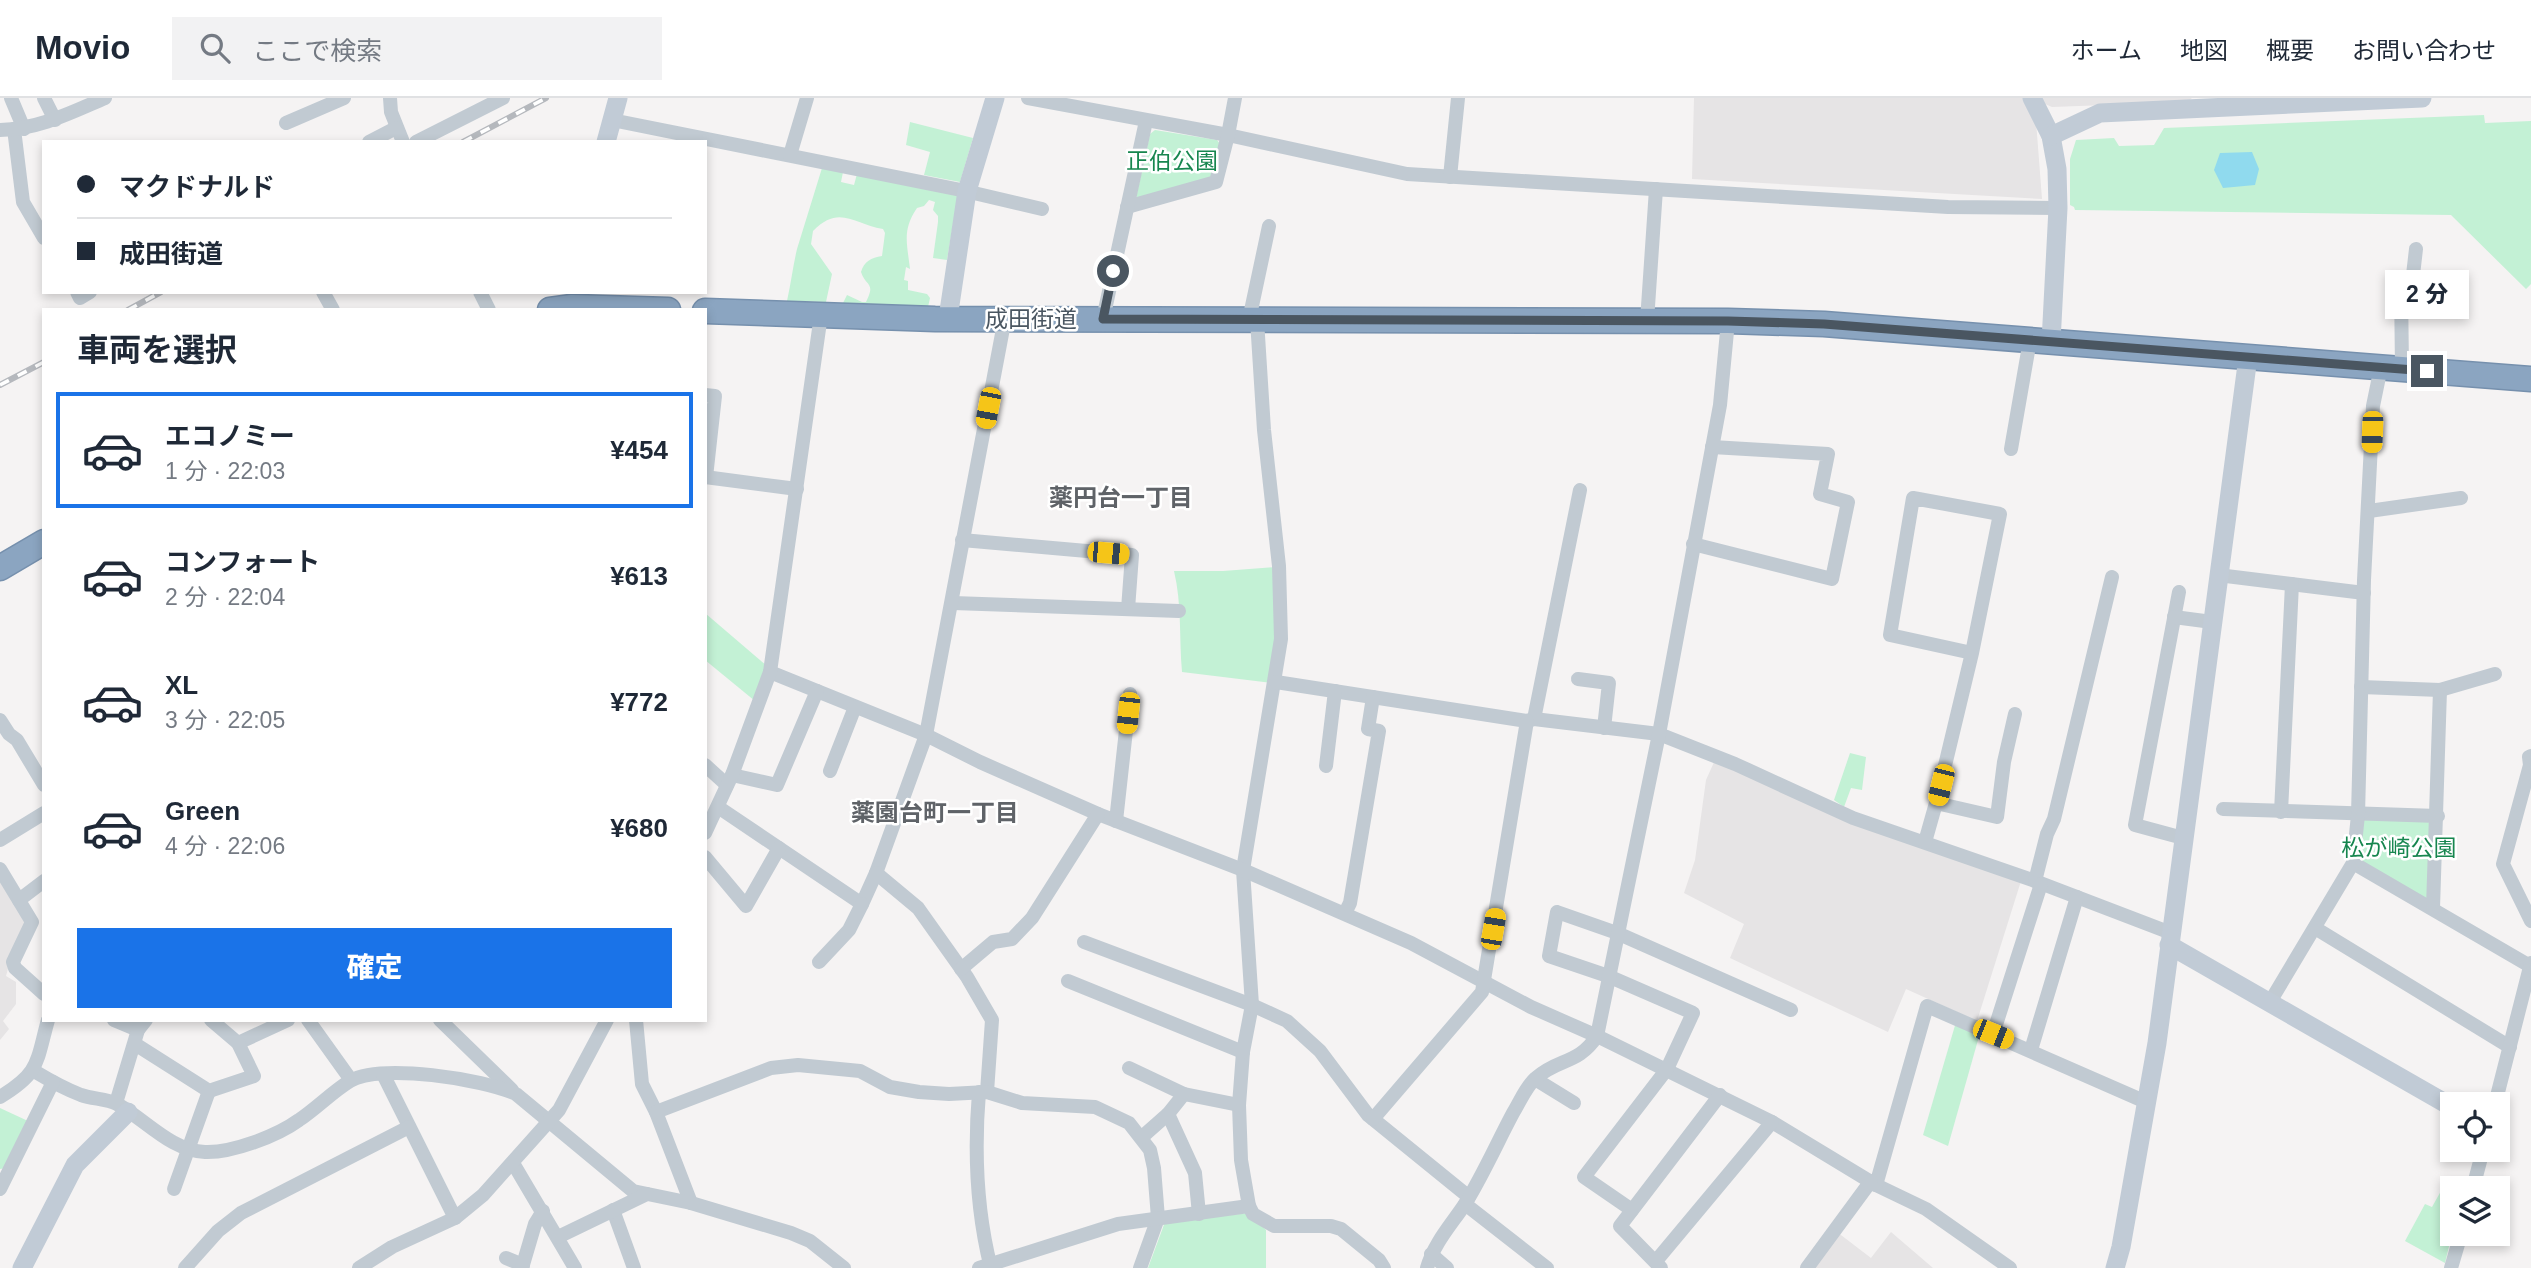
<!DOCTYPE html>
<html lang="ja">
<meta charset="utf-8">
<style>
body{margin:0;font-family:Helvetica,"Noto Sans JP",sans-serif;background:#f2f2f3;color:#1f2937;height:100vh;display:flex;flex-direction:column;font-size:26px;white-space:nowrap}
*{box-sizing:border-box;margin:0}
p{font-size:23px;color:#747a83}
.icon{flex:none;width:38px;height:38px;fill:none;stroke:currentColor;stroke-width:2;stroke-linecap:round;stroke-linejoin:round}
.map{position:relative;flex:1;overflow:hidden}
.details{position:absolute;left:42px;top:210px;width:665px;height:714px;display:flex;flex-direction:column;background:#fff;border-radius:0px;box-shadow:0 4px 10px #0003}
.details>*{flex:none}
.banner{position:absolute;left:42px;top:42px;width:665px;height:154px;border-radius:0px;box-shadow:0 4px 10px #0003;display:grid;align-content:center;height:154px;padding:0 35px;background:#fff}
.controls{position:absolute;left:2440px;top:994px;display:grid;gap:14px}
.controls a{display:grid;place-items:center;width:70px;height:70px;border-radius:0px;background:#fff;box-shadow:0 4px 10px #0003;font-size:35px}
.end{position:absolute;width:32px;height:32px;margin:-16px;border:9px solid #4a5661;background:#fff;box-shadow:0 0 0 4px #fff}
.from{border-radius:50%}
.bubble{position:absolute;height:49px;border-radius:0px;background:#fff;box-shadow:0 4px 10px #0003;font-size:23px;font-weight:800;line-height:49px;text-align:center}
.car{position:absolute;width:21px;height:42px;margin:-21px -10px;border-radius:9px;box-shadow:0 0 5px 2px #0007;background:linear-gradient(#f5c518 24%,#345 0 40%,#f5c518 0 76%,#345 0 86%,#f5c518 0)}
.banner b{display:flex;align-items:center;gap:24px;height:66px;font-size:26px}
.banner b+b{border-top:2px solid #e0e1e3}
.banner i{width:18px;height:18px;background:#1f2937}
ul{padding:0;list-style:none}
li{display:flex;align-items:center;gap:21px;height:116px;margin:0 14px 10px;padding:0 21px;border:4px solid transparent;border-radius:0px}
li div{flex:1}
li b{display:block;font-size:26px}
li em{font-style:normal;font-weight:800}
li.selected{border-color:#1a73e8}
li>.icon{width:63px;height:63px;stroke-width:1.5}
h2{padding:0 35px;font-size:32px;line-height:84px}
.button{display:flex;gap:14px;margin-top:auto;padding:14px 35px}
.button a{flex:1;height:80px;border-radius:0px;background:#1a73e8;color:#fff;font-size:28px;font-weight:800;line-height:80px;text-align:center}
header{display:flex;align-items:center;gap:42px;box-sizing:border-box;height:98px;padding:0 35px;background:#fff;border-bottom:2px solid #e0e1e3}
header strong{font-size:33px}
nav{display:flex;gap:38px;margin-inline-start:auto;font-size:24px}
.search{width:490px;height:63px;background:#f2f2f3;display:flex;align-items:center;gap:18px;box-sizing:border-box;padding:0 24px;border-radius:0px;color:#747a83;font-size:26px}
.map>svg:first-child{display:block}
</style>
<header>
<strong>Movio</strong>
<div class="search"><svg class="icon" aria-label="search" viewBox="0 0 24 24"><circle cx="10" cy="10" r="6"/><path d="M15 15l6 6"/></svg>ここで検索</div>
<nav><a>ホーム</a><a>地図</a><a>概要</a><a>お問い合わせ</a></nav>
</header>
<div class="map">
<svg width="2531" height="1170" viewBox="0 0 2531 1170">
<rect width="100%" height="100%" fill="#f5f3f3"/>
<!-- education -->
<g fill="#e6e4e5">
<path d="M 1694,0 L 2026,0 L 2036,23 L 2042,101 L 1692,81 Z"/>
<path d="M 2042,0 L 2192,0 L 2187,4 L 2052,9 L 2045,6 Z"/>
<path d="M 1715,662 L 2021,783 L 1977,923 L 1906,891 L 1888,934 L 1730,860 L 1744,826 L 1684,795 L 1695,762 L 1706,682 Z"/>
<path d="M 0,781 L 28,825 L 9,867 L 6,878 L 16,884 L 16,906 L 3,923 L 9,931 L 0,942 Z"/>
<path d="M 1837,1134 L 1871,1160 L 1891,1134 L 1933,1170 L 1811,1170 Z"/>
</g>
<!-- green -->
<g fill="#c3f1d5">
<path d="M 2484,17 L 2485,25 L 2531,23 L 2531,186 L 2526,191 L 2451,117 L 2075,112 L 2074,109 L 2070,107 L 2070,61 L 2076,42 L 2114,40 L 2119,48 L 2154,47 L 2164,30 Z"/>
<path d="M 910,24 L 973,40 L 960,84 L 924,77 L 930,54 L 906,47 Z"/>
<path d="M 1155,32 L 1217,42 L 1220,46 L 1212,81 L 1136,100 L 1150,36 Z"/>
<path d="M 822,70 L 843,74 L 841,84 L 854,87 L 857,76 L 958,96 L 947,162 L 933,160 L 938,124 L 938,118 L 933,112 L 935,104 L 929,102 L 924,108 L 917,110 C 902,132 907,145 910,171 L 906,169 L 904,182 L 908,183 L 908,192 L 927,196 L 930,200 L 928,209 L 843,205 L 847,197 L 862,204 L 866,204 C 876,184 866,189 861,174 C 864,163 871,160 882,158 L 885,135 L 883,131 C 854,126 839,106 813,133 L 811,146 L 832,176 L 826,204 L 787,203 C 791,185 793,168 797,151 Z"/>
<path d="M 1275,469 L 1278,542 L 1273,585 L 1182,574 C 1179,540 1182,506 1174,473 L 1223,473 Z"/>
<path d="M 705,515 L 767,568 L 755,603 L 705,562 Z"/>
<path d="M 1850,655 L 1866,659 L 1862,692 L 1851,690 L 1844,709 L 1834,702 Z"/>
<path d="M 2361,720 L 2425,720 L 2430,726 L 2428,802 L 2359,762 Z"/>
<path d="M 1956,924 L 1980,935 L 1948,1048 L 1923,1037 Z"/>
<path d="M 0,1010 L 28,1023 L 6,1070 L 0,1071 Z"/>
<path d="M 2446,1084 L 2460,1090 L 2452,1090 L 2452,1136 L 2445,1165 L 2405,1143 L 2425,1106 L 2432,1109 Z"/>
<path d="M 1249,1115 L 1266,1132 L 1266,1170 L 1148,1170 L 1165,1124 Z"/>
</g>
<!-- water -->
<path fill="#90daee" d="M 2252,54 L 2259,71 L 2255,87 L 2223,90 L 2214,72 L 2220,55 Z"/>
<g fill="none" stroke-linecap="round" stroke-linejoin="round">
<!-- highway casing -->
<g stroke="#7690ad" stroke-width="27">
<g id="highway">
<path d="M 550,212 L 572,209 L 668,212"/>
<path d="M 705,213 L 935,221 L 1728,223 L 1824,226 L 2531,281"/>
<path d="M 0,470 L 44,444"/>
</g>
</g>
<!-- street -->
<g stroke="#c1cad2" stroke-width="14">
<path d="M 11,0 L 24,31"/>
<path d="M 44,0 L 55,22"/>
<path d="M 390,0 L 391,14 L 403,44"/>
<path d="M 1028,0 L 1228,37 L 1407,76 L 1948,109 L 2058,110"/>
<path d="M 612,22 L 961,92 L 1042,111"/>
<path d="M 286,25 L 344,0"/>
<path d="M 14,31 L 23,104 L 44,140"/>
<path d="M 0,32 C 39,31 70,15 105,0"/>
<path d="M 369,44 L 396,30"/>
<path d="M 416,44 L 503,0"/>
<path d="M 790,57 L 807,0"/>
<path d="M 1450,79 L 1458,0"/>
<path d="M 1127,109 L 1216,84 L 1228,37 L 1235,0"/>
<path d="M 77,194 L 80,200 L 90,194"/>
<path d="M 323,194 L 333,212"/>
<path d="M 480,194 L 489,212"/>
<path d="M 1103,221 L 1146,23"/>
<path d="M 1249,222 L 1269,128"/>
<path d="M 1257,222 L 1264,332 L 1279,468 L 1281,541 L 1243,772 L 1252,907 L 1243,954 L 1239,1007 L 1241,1062 L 1249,1108 L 1253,1116 L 1274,1128 L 1331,1128 L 1341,1131 L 1379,1162 L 1384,1170"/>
<path d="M 1647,223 L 1656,91"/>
<path d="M 2402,271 L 2401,188 L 2413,177 L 2416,151"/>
<path d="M 705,297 L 715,298 L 706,379"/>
<path d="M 2011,351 L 2030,242"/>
<path d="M 705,379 L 797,391"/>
<path d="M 2369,413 L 2461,400"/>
<path d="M 962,442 L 1132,457 L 1128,511"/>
<path d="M 1693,446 L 1832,481 L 1848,404 L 1820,396 L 1828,356 L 1712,349"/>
<path d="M 2218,477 L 2364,495"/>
<path d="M 2179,494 L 2135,727 L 2183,740"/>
<path d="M 953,505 L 1179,513"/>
<path d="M 2174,519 L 2212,524"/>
<path d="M 770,574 L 926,637 L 980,664 L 1098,716 L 1243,772 L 1411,845 L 1531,909 L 1597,938 L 1772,1024 L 1876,1087 L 1926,1111 L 2010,1170"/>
<path d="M 1578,581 L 1609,585 L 1604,630"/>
<path d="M 1276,584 L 1527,623 L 1534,621 L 1659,636 L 1735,666 L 1853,720 L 2035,783 L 2171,835"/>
<path d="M 2361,589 L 2440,592 L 2495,576"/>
<path d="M 1534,621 L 1580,392"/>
<path d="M 0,622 L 9,636 L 17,642 L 44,687"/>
<path d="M 2531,658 L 2529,659 L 2530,667 L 2503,766 L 2531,823"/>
<path d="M 705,667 L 727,687"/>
<path d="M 1326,668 L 1335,593"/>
<path d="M 830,673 L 855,609"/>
<path d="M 732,677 L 777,687 L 817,593"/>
<path d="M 1936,705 L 1997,719 L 2004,664 L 2015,616"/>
<path d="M 718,709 L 862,806 L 876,775 L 926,637 L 1005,220"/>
<path d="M 2223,711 L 2438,718"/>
<path d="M 2281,714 L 2292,486"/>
<path d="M 1116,723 L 1130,596"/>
<path d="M 705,735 L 732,677 L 770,574 L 821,217"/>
<path d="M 0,742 L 44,715"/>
<path d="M 1925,744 L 1936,705 L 1972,555 L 2000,416 L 1913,400 L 1890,537 L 1972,555"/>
<path d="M 705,759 L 746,808 L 779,750"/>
<path d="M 2353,765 L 2530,868"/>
<path d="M 0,771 L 32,824 L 13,864 L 15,870 L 44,896"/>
<path d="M 876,775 L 918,810 L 967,879 L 992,922 L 987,994"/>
<path d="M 2035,783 L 2047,736 L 2054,721 L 2112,479"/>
<path d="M 19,802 L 44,783"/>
<path d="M 2433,810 L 2440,592"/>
<path d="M 1345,815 L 1350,805 L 1379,633 L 1368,631 L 1373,599"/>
<path d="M 2315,830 L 2510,949"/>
<path d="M 1084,844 L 1252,907 L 1287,923 L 1320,953 L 1368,1017 L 1469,1099"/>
<path d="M 819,864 L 849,832 L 862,806"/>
<path d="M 961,871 L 993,844 L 1012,841 L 1032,820 L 1098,716"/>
<path d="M 1068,883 L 1243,954"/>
<path d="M 2270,904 L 2353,765 L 2358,717 L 2364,482 L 2373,308 L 2381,269"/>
<path d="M 114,922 L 138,932"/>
<path d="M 308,922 L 351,982"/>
<path d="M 440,922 L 512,992"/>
<path d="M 636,922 L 642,986 L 656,1014 L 691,1105"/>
<path d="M 1993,936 L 2041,786"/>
<path d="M 238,945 L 288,922"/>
<path d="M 135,946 L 209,993 L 254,978 L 238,945 L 211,922"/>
<path d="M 2031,952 L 2077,799"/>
<path d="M 1129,970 L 1184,996"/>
<path d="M 34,973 C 49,982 65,991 81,997 C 93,1001 107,1001 117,1006 C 145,1021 171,1053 205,1054 C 232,1055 277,1038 299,1022 C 317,1010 332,994 350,983 C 381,965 483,981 516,996 L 633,1093 L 691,1105 L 791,1135 L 810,1143 L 844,1170"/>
<path d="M 383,976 L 455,1120"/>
<path d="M 1535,981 L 1574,1005"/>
<path d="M 979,994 C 974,1054 976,1111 991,1170"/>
<path d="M 0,999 C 40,975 36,965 48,922"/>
<path d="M 116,1005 L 138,932 L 146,922"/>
<path d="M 2495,1006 L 2531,865"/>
<path d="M 656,1014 L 771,970 L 798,967 L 860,973 L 890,989 L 919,994 L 949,996 L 987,994 L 1022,1005 L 1095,1009 L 1129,1025 L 1150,1052 L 1154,1070 L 1158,1120 L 1140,1170"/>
<path d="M 1168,1016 L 1195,1075 L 1199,1116"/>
<path d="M 1373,1021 L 1482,894 L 1527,623"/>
<path d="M 1142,1039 L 1168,1016 L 1184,996 L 1239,1007"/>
<path d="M 513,1065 L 575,1170"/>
<path d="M 1876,1087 L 1927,908 L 2146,1004"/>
<path d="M 2473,1090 L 2483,1052"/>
<path d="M 0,1091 L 53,984"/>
<path d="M 174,1091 L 209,993"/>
<path d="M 1465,1106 L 1547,1170"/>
<path d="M 613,1112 L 634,1170"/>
<path d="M 1632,1112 L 1584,1079 L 1667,971 L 1693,915 L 1608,878 L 1549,858 L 1557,814 L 1617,835 L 1791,912"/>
<path d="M 558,1139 L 647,1096"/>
<path d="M 1431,1156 L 1447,1170"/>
<path d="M 506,1160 L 523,1167"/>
<path d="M 1656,1163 L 1772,1024"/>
<path d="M 185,1170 L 218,1133 L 241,1115 L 409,1029"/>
<path d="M 359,1170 L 392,1149 L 455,1120 L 483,1097 L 559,1012 L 607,922"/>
<path d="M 522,1170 L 535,1126 L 543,1113"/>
<path d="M 979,1170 L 1118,1126 L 1249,1108"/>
<path d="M 1427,1170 C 1434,1145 1451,1127 1465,1106 C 1483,1077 1497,1045 1513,1015 C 1520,1004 1526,988 1536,980 C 1558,960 1578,967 1597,938 L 1659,636 L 1720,307 L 1728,223"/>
<path d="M 1661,1170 L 1620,1128 L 1720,997"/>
<path d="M 1807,1170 L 1871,1083"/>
<path d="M 2451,1170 L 2461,1136"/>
</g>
<!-- secondary -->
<g stroke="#c1cbd6" stroke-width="19">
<path d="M 2032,0 L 2051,38 L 2057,71 L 2058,110 L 2051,244"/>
<path d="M 2051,38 L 2100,15 L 2422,0"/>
<path d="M 606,44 L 618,0"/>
<path d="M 948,220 L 967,93 L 995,0"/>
<path d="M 2169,847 L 2452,1009"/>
<path d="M 22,1170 L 75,1067 L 128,1014"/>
<path d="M 2115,1170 L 2121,1149 L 2157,945 L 2248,259"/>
</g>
<!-- highway -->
<use href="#highway" stroke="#8ba5c1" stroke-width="24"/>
<!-- rail casing -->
<g stroke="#b5b8bd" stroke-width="6">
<g id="rail">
<path d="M 463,44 L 546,0"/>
<path d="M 128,212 L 161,194"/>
<path d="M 0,287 L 44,264"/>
</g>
</g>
<!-- rail -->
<use href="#rail" stroke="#fff" stroke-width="3.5" stroke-dasharray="10" stroke-linecap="butt"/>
</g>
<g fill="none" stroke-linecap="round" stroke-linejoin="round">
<!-- route -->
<path stroke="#4a5661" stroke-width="9" d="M 1113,173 L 1103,221 L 1728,223 L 1824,226 L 2427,273"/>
</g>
<g text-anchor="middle" stroke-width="5" stroke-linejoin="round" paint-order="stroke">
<!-- park labels -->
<g font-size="23" fill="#17864f" stroke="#fff">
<text x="1172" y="71">正伯公園</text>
<text x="2399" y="758">松が崎公園</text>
</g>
<!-- street labels -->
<g font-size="23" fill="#4a5661" stroke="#fff">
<text x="1031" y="229">成田街道</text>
</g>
<!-- neighbourhood labels -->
<g font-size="24" font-weight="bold" fill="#5f6368" stroke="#fff">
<text x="1121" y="408">薬円台一丁目</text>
<text x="935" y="723">薬園台町一丁目</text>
</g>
</g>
</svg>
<div class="controls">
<a><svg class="icon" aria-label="locate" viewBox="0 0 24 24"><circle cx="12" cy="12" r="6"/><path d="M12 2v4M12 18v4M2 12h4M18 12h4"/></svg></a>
<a><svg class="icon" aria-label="layers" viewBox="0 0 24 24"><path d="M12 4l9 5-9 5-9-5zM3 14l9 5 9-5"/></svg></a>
</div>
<i class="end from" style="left:1113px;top:173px"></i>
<i class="end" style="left:2427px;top:273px"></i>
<div class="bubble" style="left:2385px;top:172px;width:84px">2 分</div>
<i class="car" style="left:988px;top:310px;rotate:191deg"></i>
<i class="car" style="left:2372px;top:334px;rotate:182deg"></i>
<i class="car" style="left:1108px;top:455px;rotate:95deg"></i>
<i class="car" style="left:1128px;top:615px;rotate:186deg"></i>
<i class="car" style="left:1941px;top:687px;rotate:194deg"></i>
<i class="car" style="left:1493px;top:831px;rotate:10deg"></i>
<i class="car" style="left:1993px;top:936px;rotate:112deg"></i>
<div class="banner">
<b><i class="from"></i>マクドナルド</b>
<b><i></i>成田街道</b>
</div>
<section class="details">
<h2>車両を選択</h2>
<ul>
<li class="selected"><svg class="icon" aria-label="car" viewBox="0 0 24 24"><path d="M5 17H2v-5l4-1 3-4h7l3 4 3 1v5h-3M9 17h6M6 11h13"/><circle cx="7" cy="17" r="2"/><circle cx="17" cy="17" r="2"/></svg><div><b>エコノミー</b><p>1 分 · 22:03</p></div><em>¥454</em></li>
<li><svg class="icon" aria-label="car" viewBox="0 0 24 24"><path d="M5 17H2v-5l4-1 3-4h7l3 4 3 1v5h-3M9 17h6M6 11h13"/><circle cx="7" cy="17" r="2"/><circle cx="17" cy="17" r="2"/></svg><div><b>コンフォート</b><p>2 分 · 22:04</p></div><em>¥613</em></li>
<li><svg class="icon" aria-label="car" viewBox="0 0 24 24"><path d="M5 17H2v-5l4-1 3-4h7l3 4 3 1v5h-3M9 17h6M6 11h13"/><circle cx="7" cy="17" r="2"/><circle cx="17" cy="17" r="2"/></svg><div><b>XL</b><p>3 分 · 22:05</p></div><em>¥772</em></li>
<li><svg class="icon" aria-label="car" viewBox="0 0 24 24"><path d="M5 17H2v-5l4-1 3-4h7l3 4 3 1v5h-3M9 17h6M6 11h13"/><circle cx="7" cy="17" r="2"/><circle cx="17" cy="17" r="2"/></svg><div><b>Green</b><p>4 分 · 22:06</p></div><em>¥680</em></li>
</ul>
<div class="button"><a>確定</a></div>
</section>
</div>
